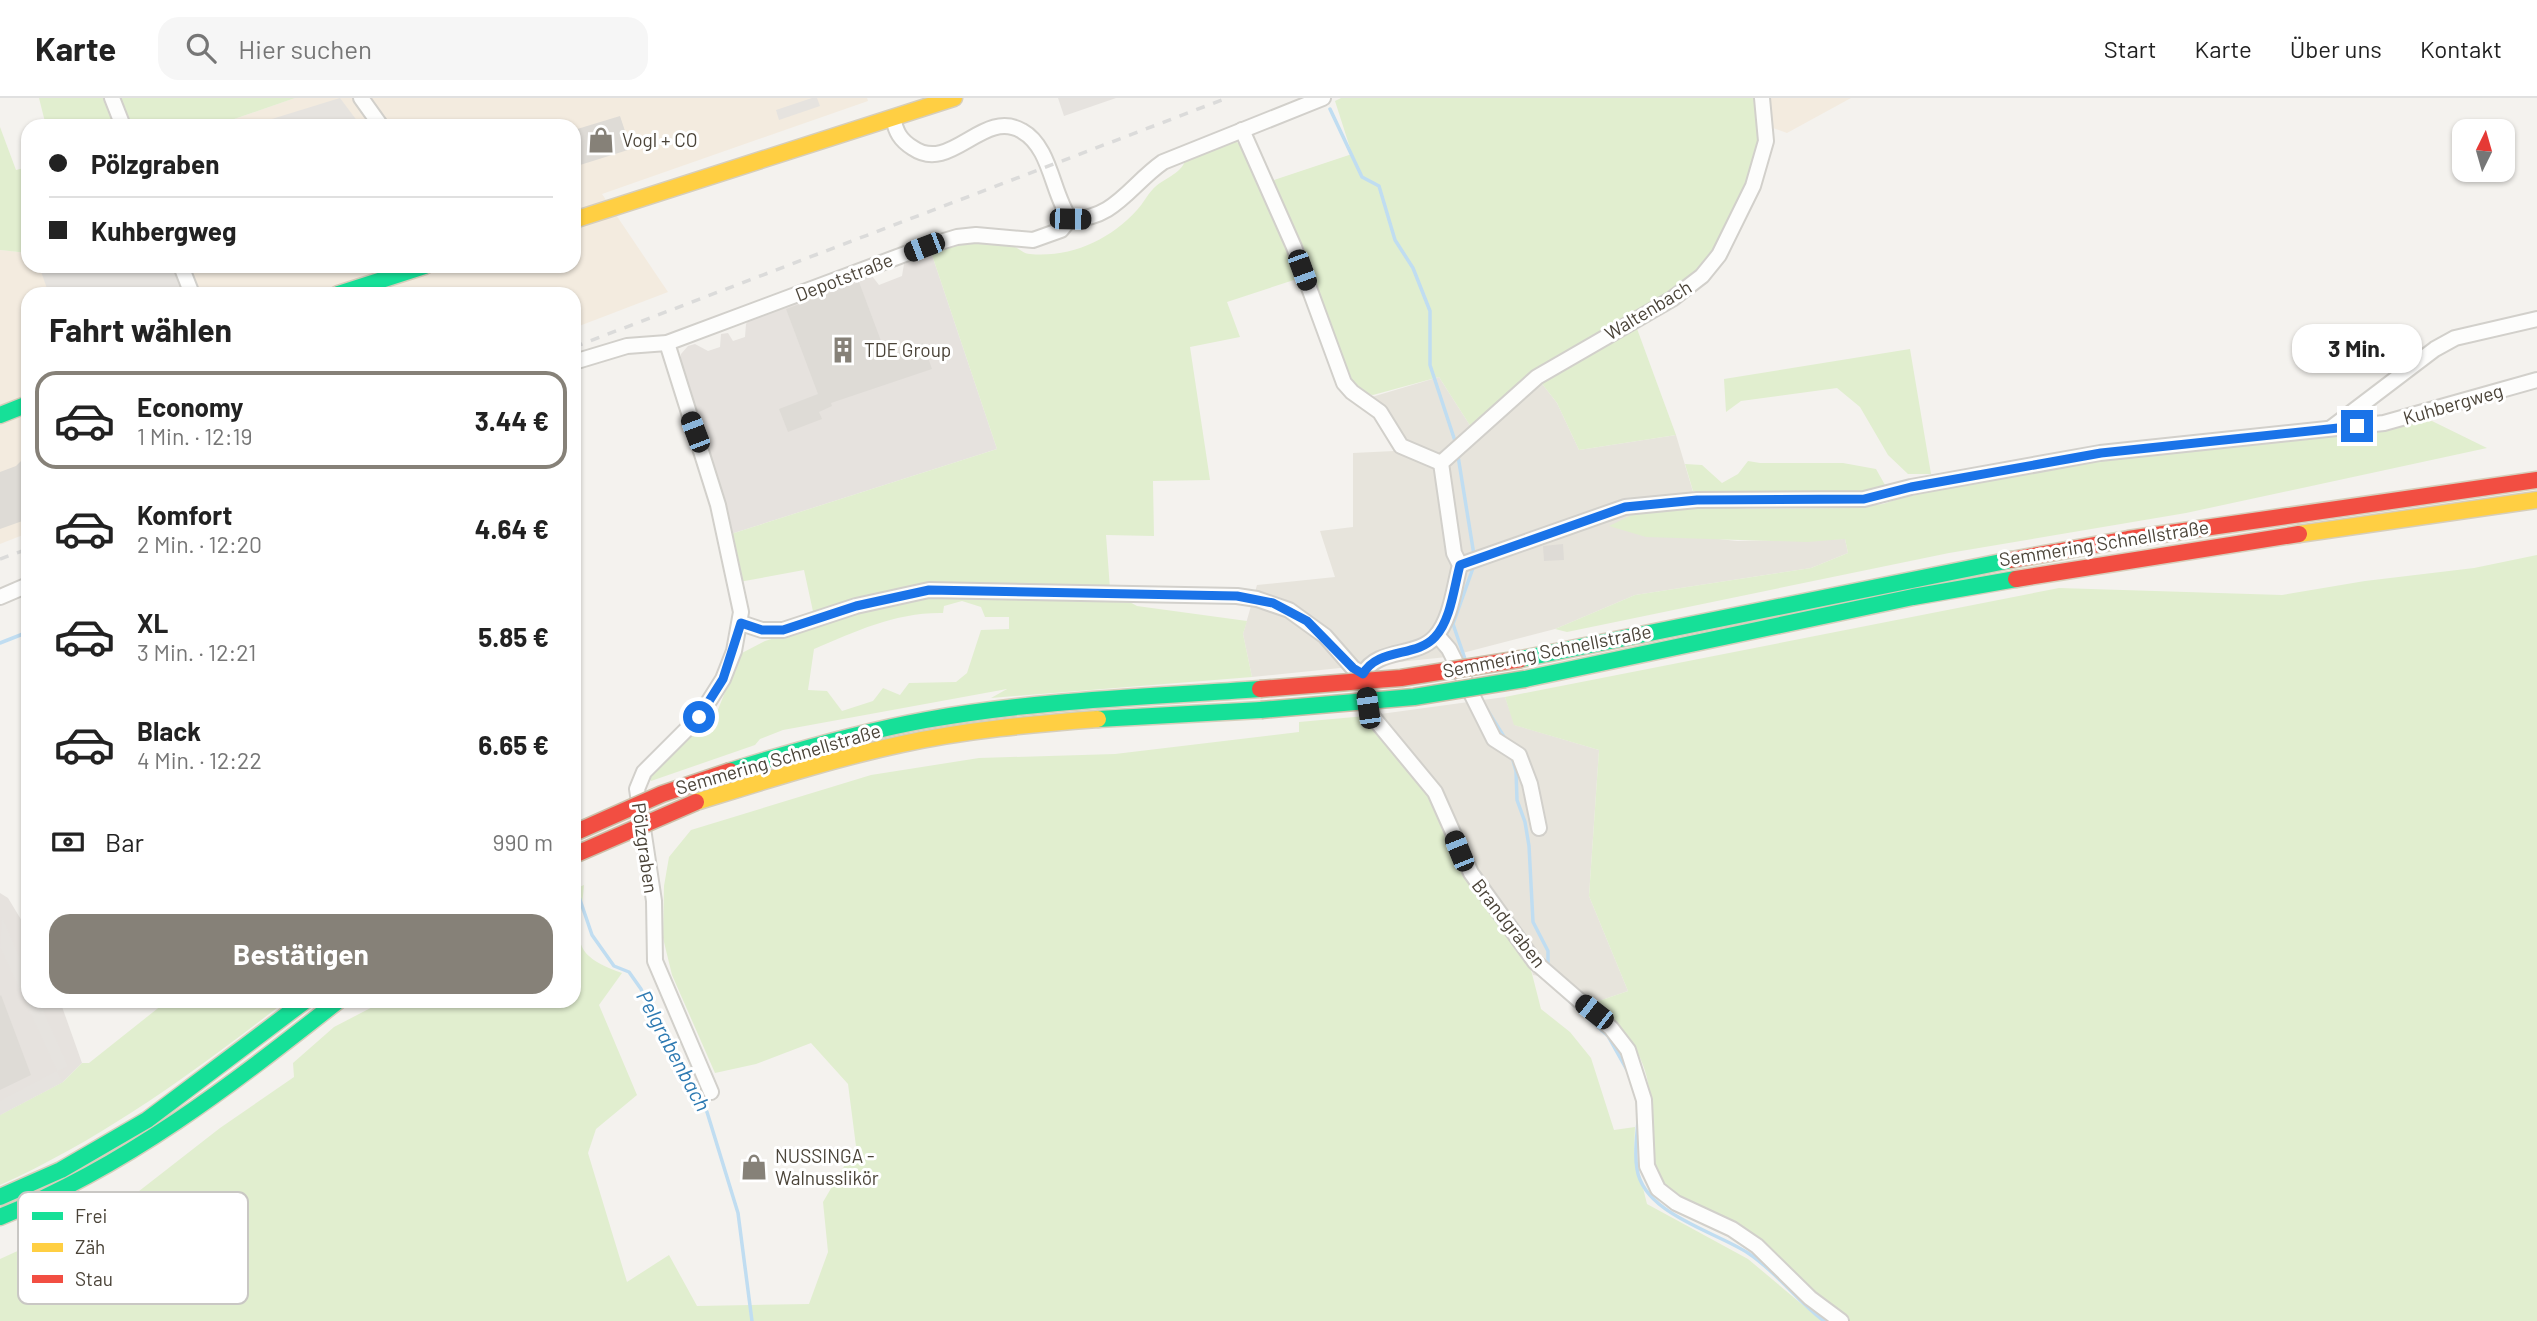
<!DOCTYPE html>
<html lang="de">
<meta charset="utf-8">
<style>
body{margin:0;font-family:Barlow,sans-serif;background:#f6f6f6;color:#222;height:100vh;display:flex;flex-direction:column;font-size:26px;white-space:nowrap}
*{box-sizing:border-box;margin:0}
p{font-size:23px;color:#767676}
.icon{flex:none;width:38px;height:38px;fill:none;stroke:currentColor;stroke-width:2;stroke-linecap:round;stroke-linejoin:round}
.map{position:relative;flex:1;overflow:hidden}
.side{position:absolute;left:21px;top:189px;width:560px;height:721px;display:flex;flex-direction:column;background:#fff;border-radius:21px;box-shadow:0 2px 5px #0004}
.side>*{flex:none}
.top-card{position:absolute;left:21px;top:21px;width:560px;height:154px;border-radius:21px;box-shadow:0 2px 5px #0004;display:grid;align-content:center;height:154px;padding:0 28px;background:#fff}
.needle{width:46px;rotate:5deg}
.tools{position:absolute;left:2452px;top:21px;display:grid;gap:14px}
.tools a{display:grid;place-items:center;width:63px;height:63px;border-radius:14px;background:#fff;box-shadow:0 2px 5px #0004;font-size:35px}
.end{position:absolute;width:32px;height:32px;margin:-16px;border:9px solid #1a73e8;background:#fff;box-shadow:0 0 0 4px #fff}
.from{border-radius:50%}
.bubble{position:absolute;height:49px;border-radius:21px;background:#fff;box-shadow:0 2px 5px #0004;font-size:23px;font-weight:700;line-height:49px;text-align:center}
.car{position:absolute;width:21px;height:42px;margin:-21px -10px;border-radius:9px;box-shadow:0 0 5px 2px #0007;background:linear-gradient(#222 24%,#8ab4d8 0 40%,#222 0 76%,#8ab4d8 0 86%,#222 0)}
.top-card b{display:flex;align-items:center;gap:24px;height:66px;font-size:26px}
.top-card b+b{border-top:2px solid #e0e0e0}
.top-card i{width:18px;height:18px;background:#222}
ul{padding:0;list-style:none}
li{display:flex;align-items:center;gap:21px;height:98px;margin:0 14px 10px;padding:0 14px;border:4px solid transparent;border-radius:21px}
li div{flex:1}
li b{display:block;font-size:26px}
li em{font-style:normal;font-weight:700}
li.current{border-color:#868178}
li>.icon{width:63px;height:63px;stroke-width:1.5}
h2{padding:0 28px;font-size:32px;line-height:84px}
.pay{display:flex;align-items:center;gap:18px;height:77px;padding:0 28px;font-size:26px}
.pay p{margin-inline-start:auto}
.action{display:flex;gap:14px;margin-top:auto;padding:14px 28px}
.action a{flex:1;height:80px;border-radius:21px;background:#868178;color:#fff;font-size:28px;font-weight:700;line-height:80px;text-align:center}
header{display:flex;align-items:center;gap:42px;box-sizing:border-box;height:98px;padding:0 35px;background:#fff;border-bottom:2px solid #e0e0e0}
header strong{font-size:33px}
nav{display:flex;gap:38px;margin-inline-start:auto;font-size:24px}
.search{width:490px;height:63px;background:#f6f6f6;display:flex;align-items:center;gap:18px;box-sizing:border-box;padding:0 24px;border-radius:21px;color:#767676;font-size:26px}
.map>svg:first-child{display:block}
</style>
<header>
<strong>Karte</strong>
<div class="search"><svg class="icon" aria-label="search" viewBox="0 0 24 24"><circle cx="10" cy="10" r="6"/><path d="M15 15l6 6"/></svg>Hier suchen</div>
<nav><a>Start</a><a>Karte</a><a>Über uns</a><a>Kontakt</a></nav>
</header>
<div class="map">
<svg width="2537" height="1223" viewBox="0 0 2537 1223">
<rect width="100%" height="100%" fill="#f4f2ee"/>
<!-- residential -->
<g fill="#e7e4dc">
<path d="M 1439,279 L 1471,329 L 1540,283 L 1557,305 L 1579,352 L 1676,337 L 1697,407 L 1691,438 L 1737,443 L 1845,441 L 1848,455 L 1811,470 L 1635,497 L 1555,531 L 1447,559 L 1252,579 L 1243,536 L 1257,487 L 1335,479 L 1320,433 L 1353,429 L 1353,355 L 1394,353 L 1377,321 L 1355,304 Z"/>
<path d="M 1505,599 L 1515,627 L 1599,652 L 1589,798 L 1628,893 L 1590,906 L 1550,880 L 1533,877 L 1529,864 L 1366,618 Z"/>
</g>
<!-- commercial -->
<g fill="#f3ebdf">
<path d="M 295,0 L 867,0 L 868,3 L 602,96 L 668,194 L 574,230 L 574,196 L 28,196 L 28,435 L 0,446 L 0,152 L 28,155 L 28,168 L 574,168 L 574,28 L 214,28 Z"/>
<path d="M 1767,0 L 1851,0 L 1787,35 L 1773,30 Z"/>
</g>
<!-- industrial -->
<g fill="#e6e2de">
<path d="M 931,154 L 997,351 L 731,436 L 679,273 L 681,256 L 688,248 L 695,246 L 708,253 L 720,249 L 721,236 L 728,235 L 733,243 L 745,239 L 746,226 L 750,220 L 861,177 L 872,178 L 879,187 L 902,178 L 904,166 Z"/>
<path d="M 0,795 L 8,800 L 28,833 L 28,903 L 60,903 L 82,965 L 63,984 L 0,1017 Z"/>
</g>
<!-- green -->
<g fill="#e1eecf" fill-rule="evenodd">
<path d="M 39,0 L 295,0 L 214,28 L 46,28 Z"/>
<path d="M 1341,0 L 1757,0 L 1760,40 L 1741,104 L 1715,153 L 1686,185 L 1471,329 L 1439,279 L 1373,297 L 1365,296 L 1348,284 L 1271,83 L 1352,56 L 1335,3 Z"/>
<path d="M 0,29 L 16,72 L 28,69 L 28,155 L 0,152 Z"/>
<path d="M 1234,42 L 1242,48 L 1286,141 L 1338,281 L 1336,284 L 1297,181 L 1227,204 L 1240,239 L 1190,249 L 1210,382 L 1153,383 L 1154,438 L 1106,437 L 1110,491 L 978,487 L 814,518 L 804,472 L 739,484 L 731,436 L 997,351 L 931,154 C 959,145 983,142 1011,148 C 1019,149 1022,156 1030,156 C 1070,160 1110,142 1137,112 C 1143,106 1147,97 1153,91 C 1162,81 1181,76 1185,63 Z"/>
<path d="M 1636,228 L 1676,337 L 1579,352 L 1557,305 L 1540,283 Z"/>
<path d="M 1910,251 L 1931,376 L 1908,376 L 1888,357 L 1860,309 L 1837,290 L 1741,303 L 1726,314 L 1724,281 Z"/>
<path d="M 2432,323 L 2487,350 L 2186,415 L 1949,455 L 1567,534 L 1555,531 L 1635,497 L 1811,470 L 1848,455 L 1845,441 L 1807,444 L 1646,439 L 1609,428 L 1638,414 L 1697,407 L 1747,411 L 1850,410 L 1883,406 L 1931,390 L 2100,360 Z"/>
<path d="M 1748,363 L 1760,365 L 1843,365 L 1876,371 L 1885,387 L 1856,396 L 1693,393 L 1685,366 L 1702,367 L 1722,385 L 1738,376 Z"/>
<path d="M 2537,457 L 2537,1223 L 1849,1223 L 1791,1175 L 1677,1099 C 1628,1050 1663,1021 1643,967 C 1635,942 1609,923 1590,906 L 1628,893 L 1589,798 L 1599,652 L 1514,627 L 1505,599 L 2059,490 L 2282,497 L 2365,483 L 2474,470 Z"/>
<path d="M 975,494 L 1115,496 L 1137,508 L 1247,523 L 1243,536 L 1252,579 L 991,600 L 1007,591 L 783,632 L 760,641 L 755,647 L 651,683 L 647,677 L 692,634 L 708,637 L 740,556 L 765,543 L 904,500 ZM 962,503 L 981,509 L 985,519 L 1009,519 L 1009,531 L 981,532 L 967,575 L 956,584 L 909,585 L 900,597 L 883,590 L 873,603 L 842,613 L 827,593 L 808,592 L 814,551 C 856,533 897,514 943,515 L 944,508 Z"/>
<path d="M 1366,618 L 1419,678 L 1529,864 L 1541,911 L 1570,934 L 1591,960 L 1614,1032 L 1635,1029 L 1634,1054 L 1647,1106 L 1748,1161 L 1822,1223 L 0,1223 L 0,1161 L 125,1104 L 220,1030 L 294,979 L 293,965 L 334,929 L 384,903 L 574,903 L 574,791 L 584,787 C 580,839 565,855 622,875 L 599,907 L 637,997 L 596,1031 L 588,1055 L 627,1184 L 669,1157 L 697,1208 L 809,1206 L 828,1154 L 823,1104 L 856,1048 L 848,986 L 811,945 L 756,966 L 715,975 L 672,877 L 663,840 L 664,788 L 669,759 L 691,732 L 871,677 L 979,660 L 1115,656 L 1299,634 L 1299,624 Z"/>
<path d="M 167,903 L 286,903 C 195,973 106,1039 0,1087 L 0,1017 L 63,984 L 82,965 L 89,965 Z"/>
</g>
<!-- parking -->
<g fill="#e6e3df">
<path d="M 340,0 L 361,28 L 249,28 Z"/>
<path d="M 812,0 L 817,0 L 820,8 L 779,22 L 776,12 Z"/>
<path d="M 1058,0 L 1116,0 L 1064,18 Z"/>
<path d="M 39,168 L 176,168 L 186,196 L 49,196 Z"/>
<path d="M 2,819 L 28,878 L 28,903 L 39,903 L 68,968 L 57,973 L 63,984 L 0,1017 L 0,1003 L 57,973 L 0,849 Z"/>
</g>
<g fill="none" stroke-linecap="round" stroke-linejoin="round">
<!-- stream -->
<g stroke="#c0ddf1" stroke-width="3.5">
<path d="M 1330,11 L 1362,79 L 1379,88 L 1395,142 L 1413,170 L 1430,213 L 1430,267 L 1455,343"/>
<path d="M 1458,358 L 1474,457"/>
<path d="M 0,545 L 28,534"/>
<path d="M 1465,561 L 1453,526 L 1473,470"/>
<path d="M 1486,610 L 1506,642"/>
<path d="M 1512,659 L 1516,673 L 1517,702 L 1525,724 L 1529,748 L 1533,824 L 1548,853 L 1548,869"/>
<path d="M 574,784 L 592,837 L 614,868 L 629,874 L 641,891 L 668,952 L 707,1014 L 738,1115 L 752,1223"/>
<path d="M 1557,892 L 1608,938 L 1627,972"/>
<path d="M 1638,1023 C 1637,1038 1634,1055 1637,1071 C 1644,1116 1714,1133 1748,1155 C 1777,1174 1797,1203 1824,1223"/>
</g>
</g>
<!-- building -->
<g fill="#dedbd6">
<path d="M 620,18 L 631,51 L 580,67 L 574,64 L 574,32 Z"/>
<path d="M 859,184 L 887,259 L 923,245 L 932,271 L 831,305 L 832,308 L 819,314 L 822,321 L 788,334 L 779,311 L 818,296 L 786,211 Z"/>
<path d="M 28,356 L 28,421 L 0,431 L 0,374 L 16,368 Z"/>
<path d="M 1563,446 L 1564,462 L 1544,463 L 1543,448 Z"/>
<path d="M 1,897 L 31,977 L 0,992 L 0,898 Z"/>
</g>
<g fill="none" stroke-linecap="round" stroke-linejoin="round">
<!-- street casing -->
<g stroke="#d2d0cb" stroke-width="18">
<g id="street">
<path d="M 112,0 L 123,28"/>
<path d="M 361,0 L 381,28"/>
<path d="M 893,20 C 896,34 900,42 913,50 C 951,76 983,10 1022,33 C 1051,49 1052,96 1070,121"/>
<path d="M 1242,32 L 1294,149 L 1344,285 L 1352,294 L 1380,314 L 1401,348 L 1441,365"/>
<path d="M 1070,121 C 1114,122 1130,87 1163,64 L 1323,0"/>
<path d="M 181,168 L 192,196"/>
<path d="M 667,245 L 718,407 L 741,514 L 734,553 L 723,581 L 699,619 L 644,674 L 637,691 L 654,803 L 655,863 L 711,994"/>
<path d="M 574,264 L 627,248 L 667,245 L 924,149 L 957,139 L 976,137 L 1033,142 L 1061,132 L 1070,121"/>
<path d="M 2331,330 L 2435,251 L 2455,240 L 2537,221"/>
<path d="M 1460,467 L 1625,409 L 1697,402 L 1864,401 L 1911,389 L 2100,355 L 2384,325 L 2537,282"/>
<path d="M 0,499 L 28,487"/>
<path d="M 741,525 L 762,532 L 783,532 L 856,508 L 929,492 L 1237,498 L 1257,501 L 1289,512 L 1325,538 L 1353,570 L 1363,576 C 1378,549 1416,560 1435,539 C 1451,522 1454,489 1460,467 L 1454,455 L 1441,365 L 1537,279 L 1672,201 L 1702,178 L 1719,157 L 1753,88 L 1766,43 L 1762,0"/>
<path d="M 1437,537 L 1449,551 L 1494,641 L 1519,657 L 1530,686 L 1539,730"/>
<path d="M 1366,598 L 1373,619 L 1435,694 L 1471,775 L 1535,864 L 1611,930 L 1628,952 L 1644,1002 L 1647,1068 L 1658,1091 L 1676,1105 L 1732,1131 L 1757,1148 L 1810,1200 L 1841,1223"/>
</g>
</g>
<!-- fast casing -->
<g stroke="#d6cebb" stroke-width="19">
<g id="fast">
<path d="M 338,196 L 425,168"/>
<path d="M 0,317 L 28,306"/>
<path d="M 1521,561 L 2011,462"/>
<path d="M 1525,581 L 1913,499 L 2016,481"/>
<path d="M 1098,621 L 1261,612"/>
<path d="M 730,673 C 794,653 860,634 926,622 C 1036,602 1149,599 1260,591"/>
<path d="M 0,1099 L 61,1072 L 147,1022 L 305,903"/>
<path d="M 0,1119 C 127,1068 231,987 338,903"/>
</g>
</g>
<!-- slow casing -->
<g stroke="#d6cebb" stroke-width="19">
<g id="slow">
<path d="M 574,122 L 954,0"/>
<path d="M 2299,436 L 2537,402"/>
<path d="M 696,704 C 764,683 832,661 902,646 C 966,632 1033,626 1098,621"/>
</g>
</g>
<!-- jam casing -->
<g stroke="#d6cebb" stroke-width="19">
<g id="jam">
<path d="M 2011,462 L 2128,441 L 2537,382"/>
<path d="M 2016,481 L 2299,436"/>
</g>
</g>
<!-- street -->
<use href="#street" stroke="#fdfdfc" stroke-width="14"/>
<!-- fast -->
<use href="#fast" stroke="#16e098" stroke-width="16"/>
<!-- slow -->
<use href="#slow" stroke="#ffcf43" stroke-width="16"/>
<!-- jam -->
<use href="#jam" stroke="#f24e42" stroke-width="16"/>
<!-- rail -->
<g stroke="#dbdbda" stroke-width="3.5" stroke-dasharray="9 9" stroke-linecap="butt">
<path d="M 574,249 L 1227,0"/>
<path d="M 0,461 L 28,451"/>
</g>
<!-- fast-bridge casing -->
<g stroke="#ccbfa9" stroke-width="19" stroke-linecap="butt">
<path id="fast-bridge" d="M 1261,612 L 1414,599 L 1525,581"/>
</g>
<!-- jam-bridge casing -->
<g stroke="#ccbfa9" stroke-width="19" stroke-linecap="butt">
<g id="jam-bridge">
<path d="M 1260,591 L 1401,580 L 1521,561"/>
<path d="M 574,735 L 662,696 L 730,673"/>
<path d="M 574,757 L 696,704"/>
</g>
</g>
<!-- fast-bridge -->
<use href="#fast-bridge" stroke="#16e098" stroke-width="16"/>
<!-- jam-bridge -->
<use href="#jam-bridge" stroke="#f24e42" stroke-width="16"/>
</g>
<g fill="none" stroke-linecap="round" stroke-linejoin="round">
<!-- route -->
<path stroke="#1a73e8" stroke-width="9" d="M 699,619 L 723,581 L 741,525 L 762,532 L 783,532 L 856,508 L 929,492 L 1237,498 L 1273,505 L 1307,523 L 1353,570 L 1363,576 C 1378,549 1416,560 1435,539 C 1451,522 1454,489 1460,467 L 1625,409 L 1697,402 L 1864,401 L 1911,389 L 2101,355 L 2357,328"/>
</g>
<!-- icons -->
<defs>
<g id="shop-bare" transform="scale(2.1)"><path d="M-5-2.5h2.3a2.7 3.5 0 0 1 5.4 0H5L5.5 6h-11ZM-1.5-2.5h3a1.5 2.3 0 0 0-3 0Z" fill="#868178" stroke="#fff" stroke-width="2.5" paint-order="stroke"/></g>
<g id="building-bare" transform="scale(2.1)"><path d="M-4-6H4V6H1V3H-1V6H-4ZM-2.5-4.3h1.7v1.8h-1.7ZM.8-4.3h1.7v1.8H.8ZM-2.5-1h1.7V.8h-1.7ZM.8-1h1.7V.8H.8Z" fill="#868178" stroke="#fff" stroke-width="2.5" paint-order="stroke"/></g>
</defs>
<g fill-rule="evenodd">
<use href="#shop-bare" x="601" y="42"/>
<use href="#building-bare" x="843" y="252"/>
<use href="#shop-bare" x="754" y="1069"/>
</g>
<g text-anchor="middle" stroke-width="6" stroke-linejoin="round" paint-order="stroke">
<!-- poi labels -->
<g font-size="19" fill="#4b4439" stroke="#fff" text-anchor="start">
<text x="622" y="49">Vogl + CO</text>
<text x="864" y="259">TDE Group</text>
<text x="775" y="1065">NUSSINGA -<tspan x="775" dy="22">Walnusslikör</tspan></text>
</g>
<!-- street labels -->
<g font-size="19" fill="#4b4439" stroke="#fff">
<text transform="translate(844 179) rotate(-21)" y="7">Depotstraße</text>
<text transform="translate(1648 212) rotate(-31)" y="7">Waltenbach</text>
<text transform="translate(2453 306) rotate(-16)" y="7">Kuhbergweg</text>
<text transform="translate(2104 445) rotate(-9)" y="7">Semmering Schnellstraße</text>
<text transform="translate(1547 553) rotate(-11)" y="7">Semmering Schnellstraße</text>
<text transform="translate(778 661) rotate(-16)" y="7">Semmering Schnellstraße</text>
<text transform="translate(645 750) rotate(82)" y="7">Pölzgraben</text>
<text transform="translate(1509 825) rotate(52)" y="7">Brandgraben</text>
</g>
<!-- water labels -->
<g font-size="21" font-style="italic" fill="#2e7ab2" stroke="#fff">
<text transform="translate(673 953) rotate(62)" y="7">Pelgrabenbach</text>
</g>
</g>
<!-- legend -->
<rect x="18" y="1094" width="230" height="112" rx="10" fill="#fff" stroke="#c9c7c4" stroke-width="2"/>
<rect x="32" y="1114" width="31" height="8" fill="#16e098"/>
<rect x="32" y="1145" width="31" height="9" fill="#ffcf43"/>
<rect x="32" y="1177" width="31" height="8" fill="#f24e42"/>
<g font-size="19" fill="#4b4439">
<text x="75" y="1125">Frei</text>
<text x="75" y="1156">Zäh</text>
<text x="75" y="1188">Stau</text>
</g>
</svg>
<div class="tools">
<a><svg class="needle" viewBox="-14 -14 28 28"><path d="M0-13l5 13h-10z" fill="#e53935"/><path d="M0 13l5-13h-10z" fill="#767676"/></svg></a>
</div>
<i class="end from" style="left:699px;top:619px"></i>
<i class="end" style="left:2357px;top:328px"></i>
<div class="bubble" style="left:2292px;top:226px;width:130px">3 Min.</div>
<i class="car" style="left:1070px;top:121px;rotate:91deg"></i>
<i class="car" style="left:924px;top:149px;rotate:249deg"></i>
<i class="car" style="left:1302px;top:172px;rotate:160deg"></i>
<i class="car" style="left:695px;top:334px;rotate:339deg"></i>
<i class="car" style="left:1368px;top:610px;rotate:352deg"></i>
<i class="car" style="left:1459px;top:753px;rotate:338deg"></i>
<i class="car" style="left:1594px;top:914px;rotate:308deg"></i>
<div class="top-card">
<b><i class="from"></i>Pölzgraben</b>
<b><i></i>Kuhbergweg</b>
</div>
<section class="side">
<h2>Fahrt wählen</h2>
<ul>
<li class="current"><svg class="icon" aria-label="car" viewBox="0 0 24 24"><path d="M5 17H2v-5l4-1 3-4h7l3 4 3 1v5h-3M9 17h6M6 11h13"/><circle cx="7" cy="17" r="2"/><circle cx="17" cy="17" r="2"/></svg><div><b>Economy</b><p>1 Min. · 12:19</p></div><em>3.44 €</em></li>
<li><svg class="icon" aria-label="car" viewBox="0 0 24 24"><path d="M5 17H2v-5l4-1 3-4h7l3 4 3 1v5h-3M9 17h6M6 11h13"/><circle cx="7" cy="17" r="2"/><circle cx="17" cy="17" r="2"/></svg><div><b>Komfort</b><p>2 Min. · 12:20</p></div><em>4.64 €</em></li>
<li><svg class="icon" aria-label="car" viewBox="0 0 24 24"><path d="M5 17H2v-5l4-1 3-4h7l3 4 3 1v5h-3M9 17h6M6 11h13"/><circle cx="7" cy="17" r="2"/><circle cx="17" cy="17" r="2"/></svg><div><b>XL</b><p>3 Min. · 12:21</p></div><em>5.85 €</em></li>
<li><svg class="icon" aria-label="car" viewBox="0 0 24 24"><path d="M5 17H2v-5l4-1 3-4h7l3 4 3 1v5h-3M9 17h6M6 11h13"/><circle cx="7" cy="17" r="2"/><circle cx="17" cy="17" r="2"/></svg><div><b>Black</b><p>4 Min. · 12:22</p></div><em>6.65 €</em></li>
</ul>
<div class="pay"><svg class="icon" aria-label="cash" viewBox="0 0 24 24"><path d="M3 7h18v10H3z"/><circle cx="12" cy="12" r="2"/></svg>Bar<p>990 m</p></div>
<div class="action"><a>Bestätigen</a></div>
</section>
</div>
